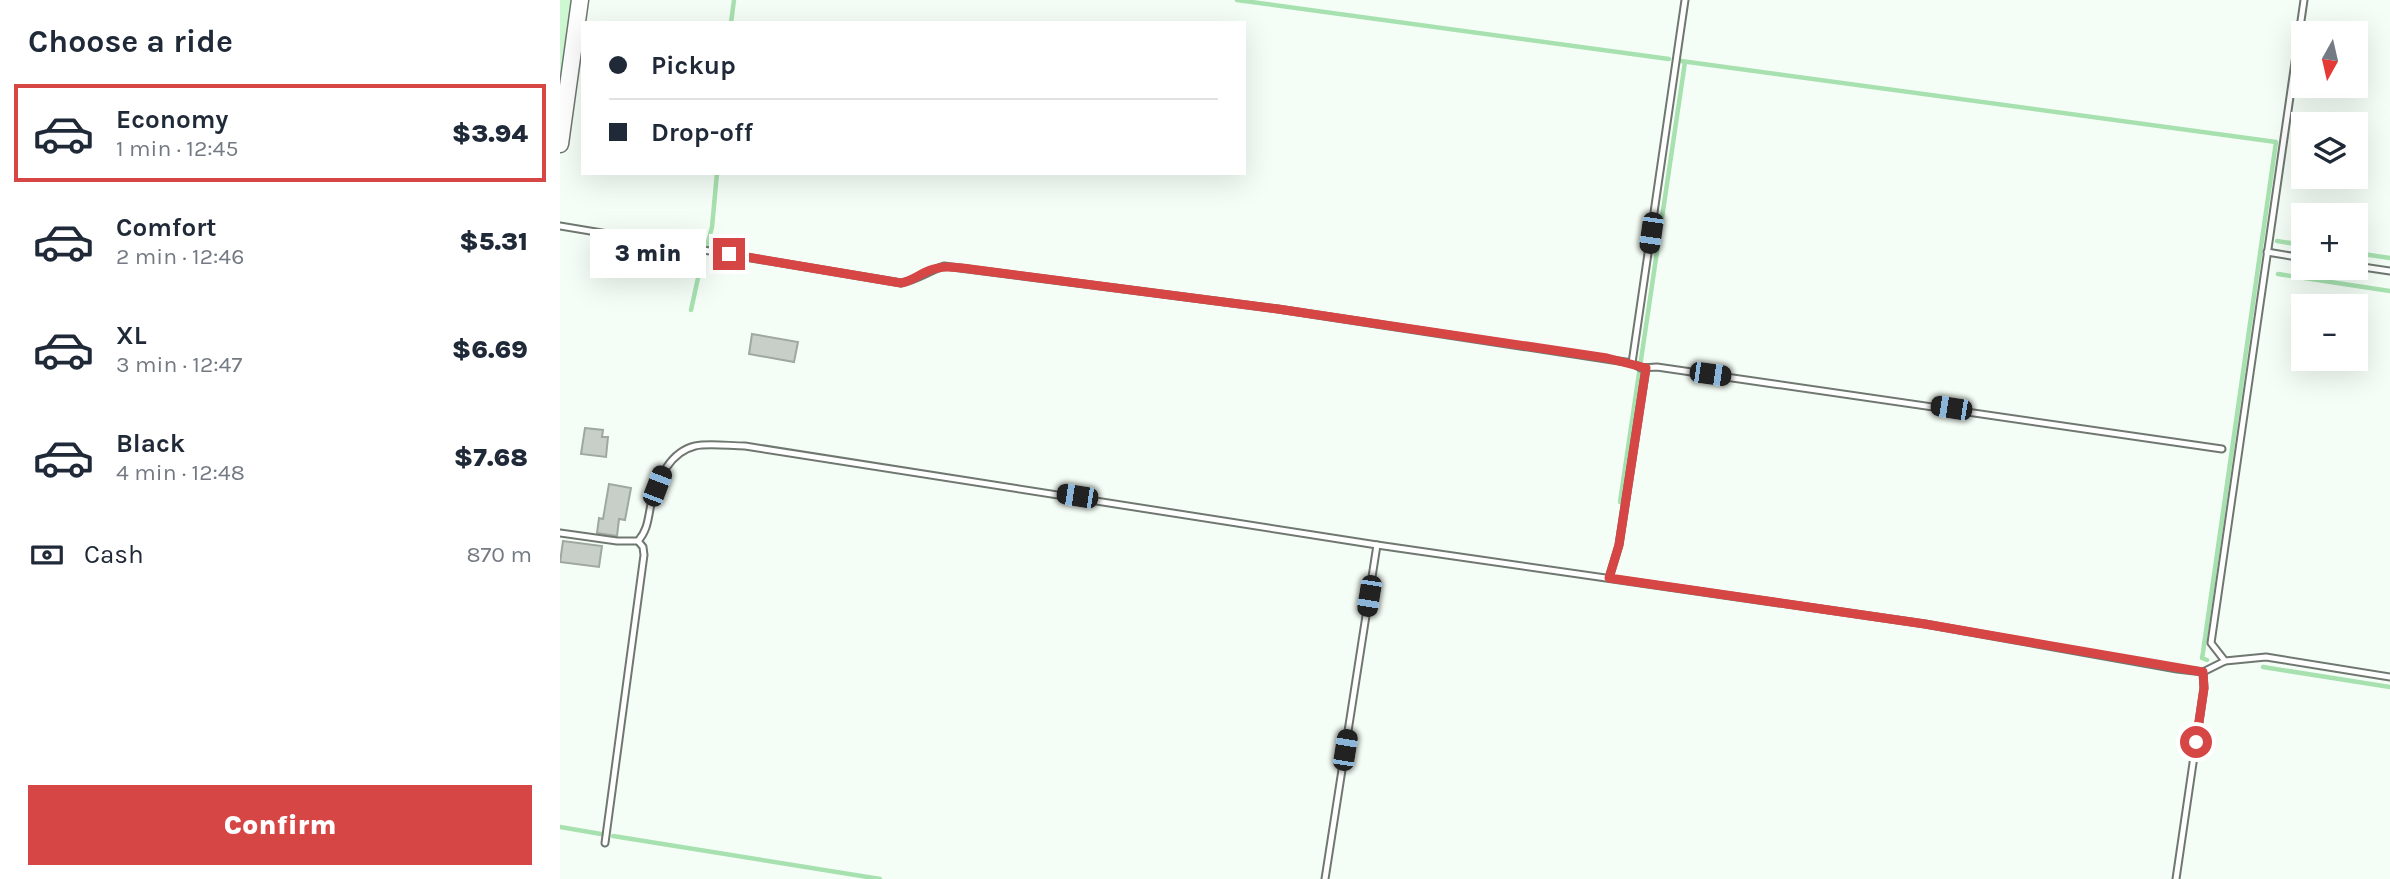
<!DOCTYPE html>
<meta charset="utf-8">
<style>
body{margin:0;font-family:Karla,sans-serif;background:#f2f2f3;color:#1f2937;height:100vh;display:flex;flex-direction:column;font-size:26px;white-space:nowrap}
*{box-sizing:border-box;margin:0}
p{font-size:23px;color:#747a83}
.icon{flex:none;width:38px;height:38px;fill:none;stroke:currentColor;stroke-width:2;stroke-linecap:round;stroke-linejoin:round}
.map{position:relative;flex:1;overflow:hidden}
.panel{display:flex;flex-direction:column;background:#fff;width:560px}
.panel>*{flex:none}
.guide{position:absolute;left:21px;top:21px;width:665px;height:154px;border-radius:0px;box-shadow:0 7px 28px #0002;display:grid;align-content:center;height:154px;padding:0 28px;background:#fff}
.needle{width:46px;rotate:188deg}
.tools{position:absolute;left:1731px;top:21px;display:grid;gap:14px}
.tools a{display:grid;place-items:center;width:77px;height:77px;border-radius:0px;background:#fff;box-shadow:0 7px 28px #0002;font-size:35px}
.end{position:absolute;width:32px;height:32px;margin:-16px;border:9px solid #d64645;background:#fff;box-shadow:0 0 0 4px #fff}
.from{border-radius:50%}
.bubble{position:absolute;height:49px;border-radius:0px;background:#fff;box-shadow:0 7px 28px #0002;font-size:23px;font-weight:800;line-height:49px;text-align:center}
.car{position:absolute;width:21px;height:42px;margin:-21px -10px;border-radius:9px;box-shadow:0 0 5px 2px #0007;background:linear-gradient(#222 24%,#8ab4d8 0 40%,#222 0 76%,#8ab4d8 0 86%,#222 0)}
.guide b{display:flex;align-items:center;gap:24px;height:66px;font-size:26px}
.guide b+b{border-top:2px solid #e0e1e3}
.guide i{width:18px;height:18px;background:#1f2937}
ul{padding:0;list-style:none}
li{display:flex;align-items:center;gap:21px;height:98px;margin:0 14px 10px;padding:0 14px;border:4px solid transparent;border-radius:0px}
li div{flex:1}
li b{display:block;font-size:26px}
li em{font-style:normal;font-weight:800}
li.current{border-color:#d64645}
li>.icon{width:63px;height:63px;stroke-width:1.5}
h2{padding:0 28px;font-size:32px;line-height:84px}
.pay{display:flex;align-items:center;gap:18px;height:77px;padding:0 28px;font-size:26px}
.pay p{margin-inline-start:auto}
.cta{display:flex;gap:14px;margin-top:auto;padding:14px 28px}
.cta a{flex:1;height:80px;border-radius:0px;background:#d64645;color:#fff;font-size:28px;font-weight:800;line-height:80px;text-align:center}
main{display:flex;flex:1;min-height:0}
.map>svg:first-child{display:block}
</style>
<main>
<section class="panel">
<h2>Choose a ride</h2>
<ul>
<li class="current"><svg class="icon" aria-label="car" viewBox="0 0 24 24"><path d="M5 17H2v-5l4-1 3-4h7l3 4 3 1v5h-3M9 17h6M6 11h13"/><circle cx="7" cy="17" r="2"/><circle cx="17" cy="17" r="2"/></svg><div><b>Economy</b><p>1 min · 12:45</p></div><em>$3.94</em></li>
<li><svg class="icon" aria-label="car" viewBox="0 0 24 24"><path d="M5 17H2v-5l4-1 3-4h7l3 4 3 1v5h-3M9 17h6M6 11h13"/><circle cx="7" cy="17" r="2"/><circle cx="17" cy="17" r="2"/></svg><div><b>Comfort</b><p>2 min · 12:46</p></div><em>$5.31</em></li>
<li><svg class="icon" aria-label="car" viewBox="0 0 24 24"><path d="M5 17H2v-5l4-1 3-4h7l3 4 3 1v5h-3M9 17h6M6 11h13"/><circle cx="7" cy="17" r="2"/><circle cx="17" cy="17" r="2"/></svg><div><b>XL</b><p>3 min · 12:47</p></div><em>$6.69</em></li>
<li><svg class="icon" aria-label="car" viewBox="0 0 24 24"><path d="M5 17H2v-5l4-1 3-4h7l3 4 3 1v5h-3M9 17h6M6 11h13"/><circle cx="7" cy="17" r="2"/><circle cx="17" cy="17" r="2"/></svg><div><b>Black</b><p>4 min · 12:48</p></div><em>$7.68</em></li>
</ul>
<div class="pay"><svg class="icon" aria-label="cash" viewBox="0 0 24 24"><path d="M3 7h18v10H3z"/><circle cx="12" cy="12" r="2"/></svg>Cash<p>870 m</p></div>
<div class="cta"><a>Confirm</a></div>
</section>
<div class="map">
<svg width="1830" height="879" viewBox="0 0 1830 879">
<rect width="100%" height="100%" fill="#f5fef6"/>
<!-- green -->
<path fill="#cdf8d2" d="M 0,0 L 20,0 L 0,144 Z"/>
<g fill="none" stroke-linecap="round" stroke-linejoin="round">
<!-- stream -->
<g stroke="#a7e1b0" stroke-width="4.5">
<path d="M 677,0 L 1109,59"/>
<path d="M 171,23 L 174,0"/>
<path d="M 1121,61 L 1716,142 L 1643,652 L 1642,658 L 1647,660"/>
<path d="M 1717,241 L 1743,245"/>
<path d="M 147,246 L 152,227 L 157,173"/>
<path d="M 1796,253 L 1830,258"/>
<path d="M 1718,274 L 1830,291"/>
<path d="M 131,310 L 143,255"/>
<path d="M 1060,502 L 1125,62"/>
<path d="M 1703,667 L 1830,687"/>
<path d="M 0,827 L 41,834"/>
<path d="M 53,836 L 320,879"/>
</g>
</g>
<!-- building -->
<g fill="#c7cfc8" stroke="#9fa7a0" stroke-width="2">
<path d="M 192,334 L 238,342 L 234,362 L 189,354 Z"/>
<path d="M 25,428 L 43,430 L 42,437 L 48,437 L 46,457 L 21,454 Z"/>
<path d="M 49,484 L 71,488 L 65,520 L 59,519 L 57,536 L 37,533 L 39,518 L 43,519 Z"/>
<path d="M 3,541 L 42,546 L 39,567 L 0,562 Z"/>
</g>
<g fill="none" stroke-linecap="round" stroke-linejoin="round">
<!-- lane casing -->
<g stroke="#6f7770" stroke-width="9">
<g id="lane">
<path d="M 0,226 L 341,283 C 356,280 369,271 384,266 L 718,309 L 1072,363 L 1125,0"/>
<path d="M 1707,252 L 1743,258"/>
<path d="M 1796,266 L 1830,271"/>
<path d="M 1072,363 L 1081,368 L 1097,367 L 1662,449"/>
<path d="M 0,533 L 57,541 L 78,541 C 89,529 88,515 92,500 C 99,478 110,452 135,446 C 149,443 170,446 185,446 L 817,545 L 1365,624 L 1617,669 L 1643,672 L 1665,661 L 1706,657 L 1830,677"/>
<path d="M 1049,578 L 1059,545 L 1086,368"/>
<path d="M 1665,661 L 1651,643 L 1744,0"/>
<path d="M 45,843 L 84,555 L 83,547 L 78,541"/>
<path d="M 765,879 L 817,545"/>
<path d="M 1616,879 L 1644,688 L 1643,672"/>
</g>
</g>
<!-- secondary casing -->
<g stroke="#6f7770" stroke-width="19">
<path id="secondary" d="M 0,144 L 20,0"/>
</g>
<!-- lane -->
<use href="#lane" stroke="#fff" stroke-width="5"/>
<!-- secondary -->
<use href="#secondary" stroke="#fff" stroke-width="16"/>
</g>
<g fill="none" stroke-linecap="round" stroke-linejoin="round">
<!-- route -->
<path stroke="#d64645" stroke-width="9" d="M 169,254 L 341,283 C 352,281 358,275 368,271 C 382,265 395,267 410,269 L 718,309 L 1047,358 L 1086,368 L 1059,545 L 1049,578 L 1365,624 L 1643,672 L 1644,688 L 1636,742"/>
</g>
</svg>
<div class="tools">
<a><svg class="needle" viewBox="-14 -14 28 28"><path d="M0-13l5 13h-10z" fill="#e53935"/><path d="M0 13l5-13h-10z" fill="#747a83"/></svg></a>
<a><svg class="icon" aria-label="layers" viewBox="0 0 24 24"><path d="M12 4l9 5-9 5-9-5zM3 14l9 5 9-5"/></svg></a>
<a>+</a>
<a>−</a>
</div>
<i class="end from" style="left:1636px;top:742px"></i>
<i class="end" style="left:169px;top:254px"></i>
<div class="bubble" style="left:30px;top:229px;width:116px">3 min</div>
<i class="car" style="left:1091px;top:233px;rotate:188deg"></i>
<i class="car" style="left:1150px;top:374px;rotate:98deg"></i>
<i class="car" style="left:1391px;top:408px;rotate:279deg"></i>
<i class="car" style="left:97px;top:486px;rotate:21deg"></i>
<i class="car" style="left:517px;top:496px;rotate:279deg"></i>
<i class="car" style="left:809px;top:596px;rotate:189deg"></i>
<i class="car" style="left:785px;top:750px;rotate:9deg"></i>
<div class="guide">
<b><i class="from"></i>Pickup</b>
<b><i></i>Drop-off</b>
</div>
</div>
</main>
